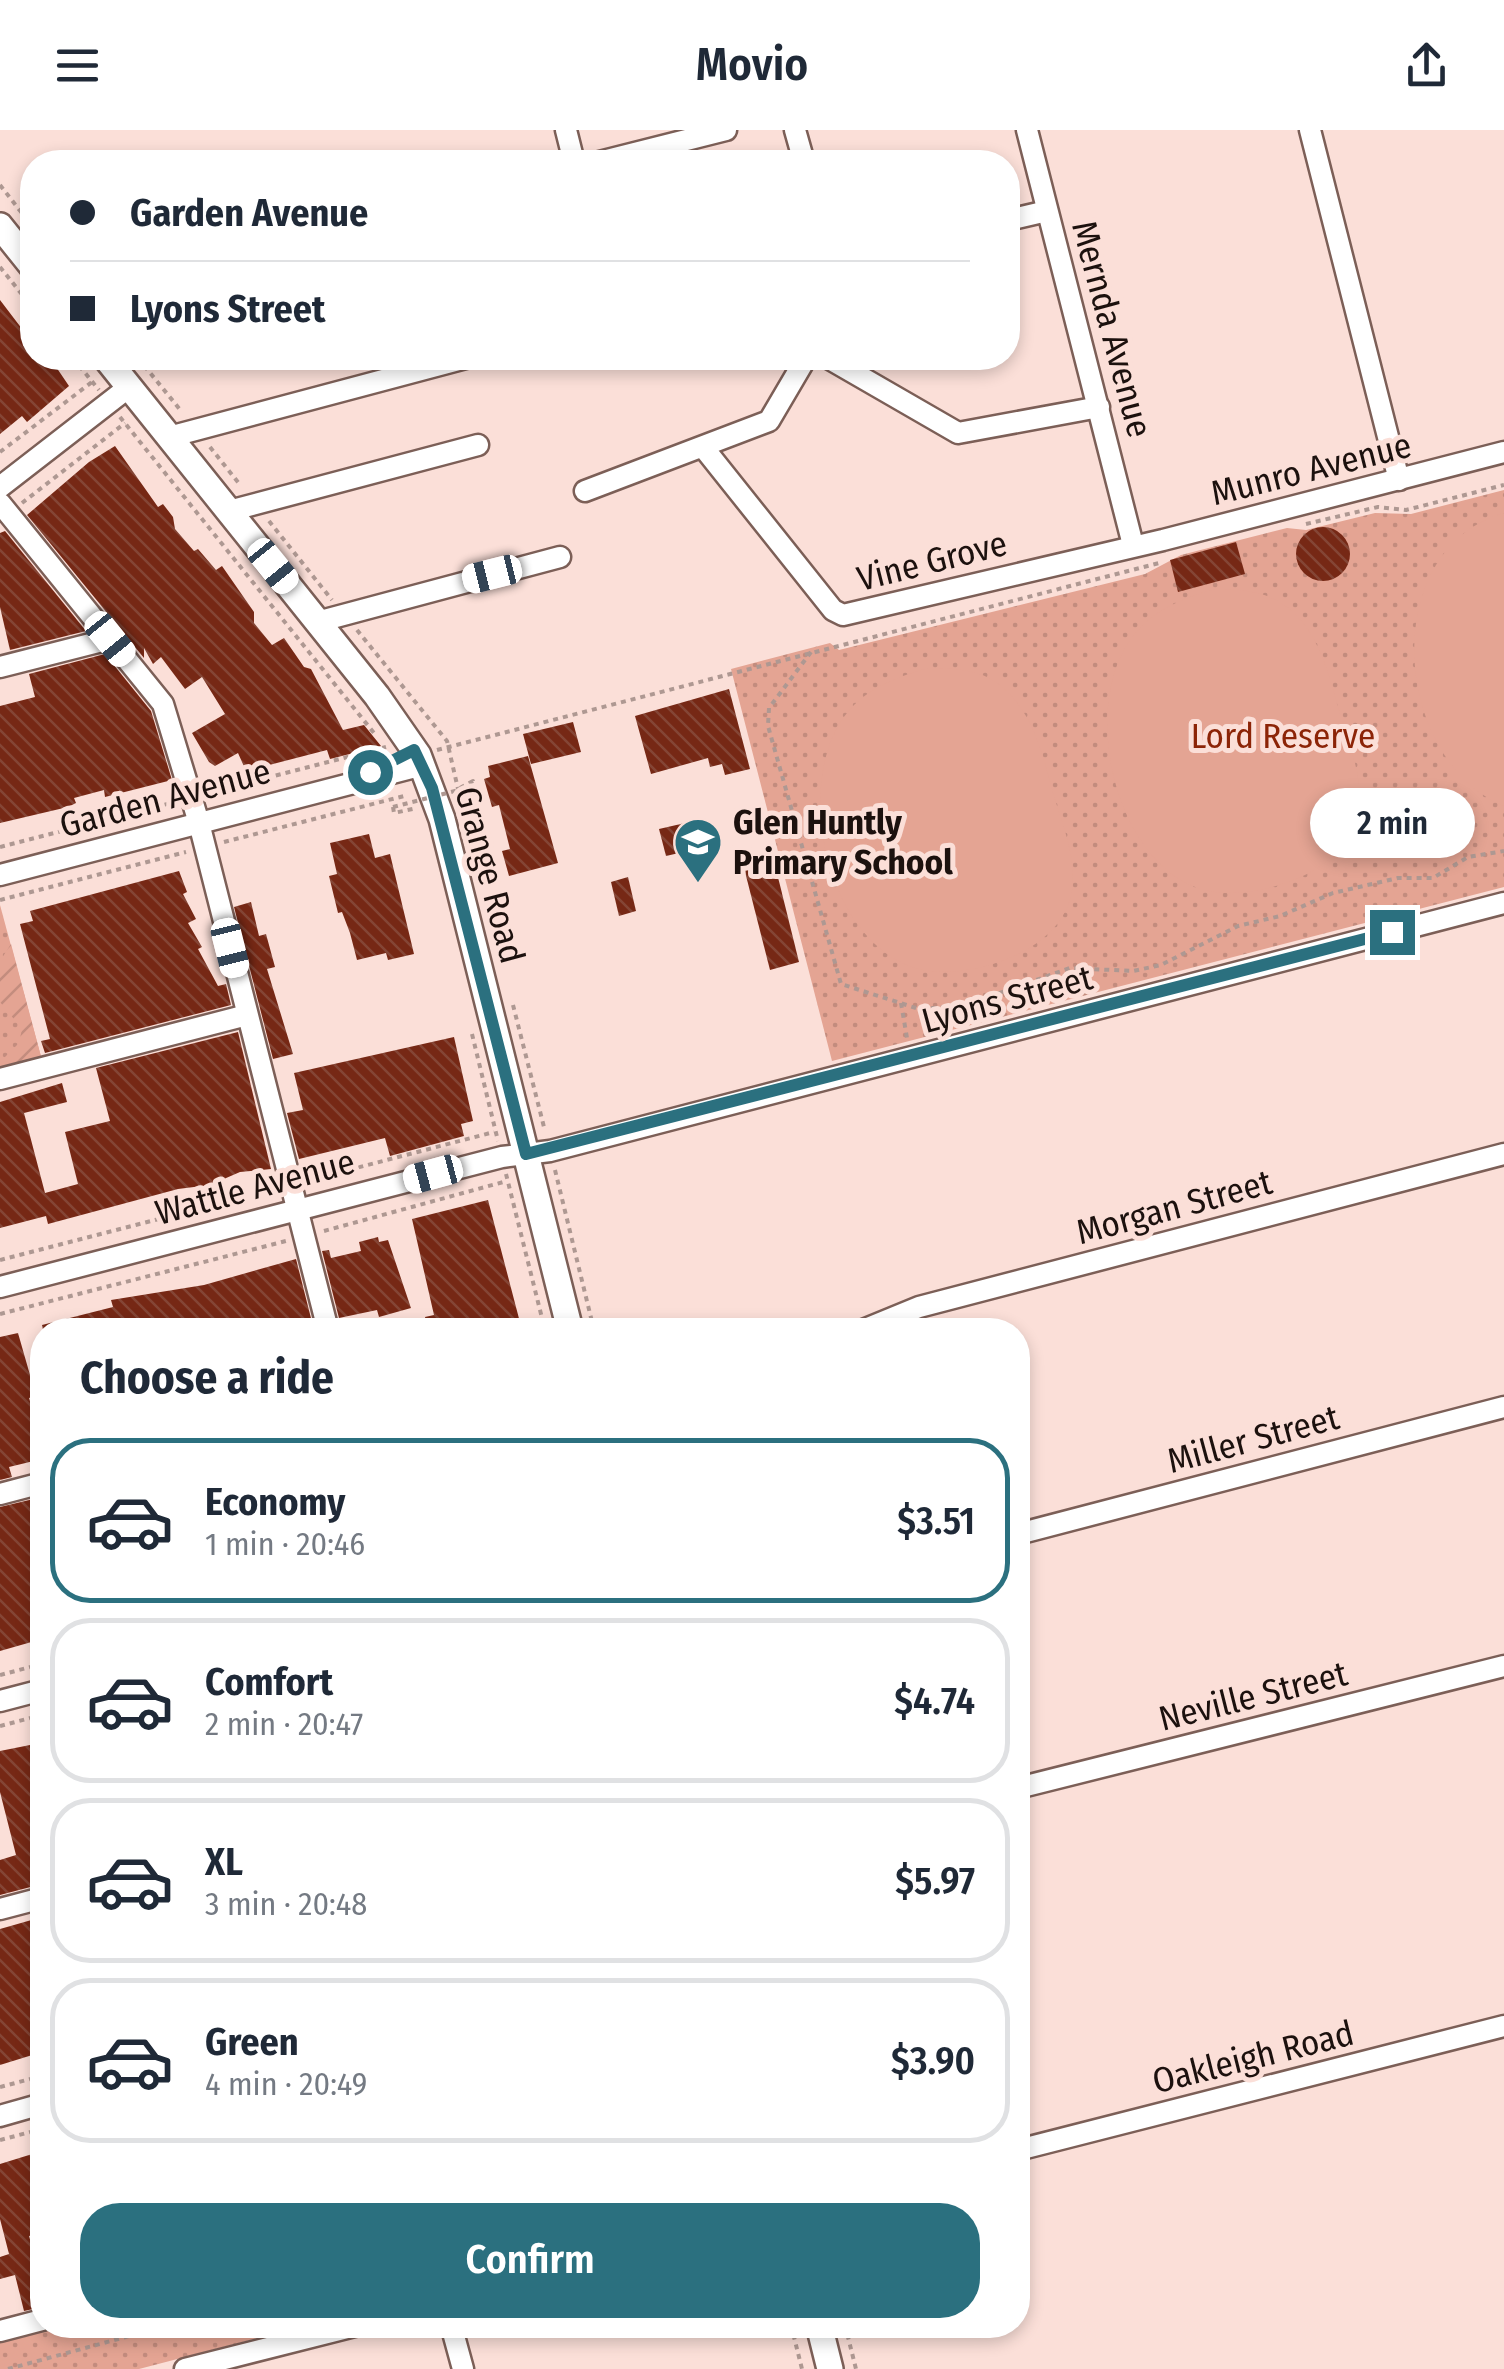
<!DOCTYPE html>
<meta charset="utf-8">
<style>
body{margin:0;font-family:"Fira Sans Condensed",sans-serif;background:#f2f2f3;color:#1f2937;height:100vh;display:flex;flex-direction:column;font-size:38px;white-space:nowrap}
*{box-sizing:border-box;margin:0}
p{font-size:32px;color:#747a83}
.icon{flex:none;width:55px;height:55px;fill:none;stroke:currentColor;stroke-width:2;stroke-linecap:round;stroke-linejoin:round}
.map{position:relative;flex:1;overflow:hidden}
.drawer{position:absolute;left:30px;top:1188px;width:1000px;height:1020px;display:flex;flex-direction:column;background:#fff;border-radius:40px;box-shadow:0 5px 15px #0003}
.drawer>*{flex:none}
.hud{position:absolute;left:20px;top:20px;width:1000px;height:220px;border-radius:40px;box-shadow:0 5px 15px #0003;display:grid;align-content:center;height:220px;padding:0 50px;background:#fff}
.end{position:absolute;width:45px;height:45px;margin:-22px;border:12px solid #2b707f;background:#fff;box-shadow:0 0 0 5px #fff}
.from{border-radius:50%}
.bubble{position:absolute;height:70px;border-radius:35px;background:#fff;box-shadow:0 5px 15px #0003;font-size:32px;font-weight:600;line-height:70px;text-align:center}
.car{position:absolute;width:30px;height:60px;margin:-30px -15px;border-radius:12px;box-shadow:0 0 8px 2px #0007;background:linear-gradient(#fff 24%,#345 0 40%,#fff 0 76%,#345 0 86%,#fff 0)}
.hud b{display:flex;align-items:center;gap:35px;height:95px;font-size:38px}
.hud b+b{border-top:2px solid #e0e1e3}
.hud i{width:25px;height:25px;background:#1f2937}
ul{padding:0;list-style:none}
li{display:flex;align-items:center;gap:30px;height:165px;margin:0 20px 15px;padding:0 30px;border:5px solid #e0e1e3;border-radius:40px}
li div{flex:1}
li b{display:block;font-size:38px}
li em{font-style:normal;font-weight:600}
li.active{border-color:#2b707f}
li>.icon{width:90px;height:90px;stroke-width:1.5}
h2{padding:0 50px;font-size:45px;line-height:120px}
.action{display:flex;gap:20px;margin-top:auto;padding:20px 50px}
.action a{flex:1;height:115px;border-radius:40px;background:#2b707f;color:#fff;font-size:40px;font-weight:600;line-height:115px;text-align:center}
header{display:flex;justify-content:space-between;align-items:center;height:130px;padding:0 50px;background:#fff;font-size:45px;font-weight:600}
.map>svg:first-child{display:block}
</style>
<header><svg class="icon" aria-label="menu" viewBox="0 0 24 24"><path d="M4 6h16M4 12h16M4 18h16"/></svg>Movio<svg class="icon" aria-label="share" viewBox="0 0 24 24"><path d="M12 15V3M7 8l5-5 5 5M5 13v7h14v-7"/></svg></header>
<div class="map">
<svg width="1504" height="2239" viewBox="0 0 1504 2239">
<defs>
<pattern id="park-dots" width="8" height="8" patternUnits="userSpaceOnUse" patternTransform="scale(2.5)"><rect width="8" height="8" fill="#e4a493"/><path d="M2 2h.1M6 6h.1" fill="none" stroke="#c38c7e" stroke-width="1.8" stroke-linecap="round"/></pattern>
<pattern id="garden-furrows" width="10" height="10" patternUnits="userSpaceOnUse" patternTransform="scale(2.5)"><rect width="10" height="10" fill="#e4a493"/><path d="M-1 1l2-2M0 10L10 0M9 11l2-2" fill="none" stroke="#c38c7e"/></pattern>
<pattern id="building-back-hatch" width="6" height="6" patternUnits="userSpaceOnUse" patternTransform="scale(2.5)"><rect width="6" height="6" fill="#762815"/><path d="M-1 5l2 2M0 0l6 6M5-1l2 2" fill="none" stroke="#844535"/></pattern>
</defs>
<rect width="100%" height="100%" fill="#fbdfd8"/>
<!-- park -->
<g fill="url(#park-dots)">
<path d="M 1504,360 L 1504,757 L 832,931 L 731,539 L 830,513 L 839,520 L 1145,444 L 1181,425 L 1287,398 L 1306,400 L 1375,383 L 1411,384 Z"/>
<path d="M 0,775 L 43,934 L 0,944 Z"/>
<path d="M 52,2195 L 308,2195 L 139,2239 L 0,2239 L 0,2208 Z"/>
</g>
<!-- garden -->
<path fill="url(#garden-furrows)" d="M 11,814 L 43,934 L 0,944 L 0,932 L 19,913 L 22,899 L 0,872 L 0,831 Z"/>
<!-- pitch -->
<g fill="#e4a493">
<path d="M 1504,383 L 1504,676 C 1394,632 1375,420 1504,383 Z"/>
<path d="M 1215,459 C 1239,459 1267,461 1287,477 C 1318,501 1328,541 1338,577 C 1347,609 1364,647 1359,681 C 1350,737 1278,763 1228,763 C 1117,763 1070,567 1141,497 C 1162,476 1187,467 1215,459 Z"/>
<path d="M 928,538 C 952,538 980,539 1000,555 C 1033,582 1043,625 1053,663 C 1062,693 1077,728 1072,760 C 1064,816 991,842 941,842 C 830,841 783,646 854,575 C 875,555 901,546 928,538 Z"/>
</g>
<!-- building -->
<g fill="url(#building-back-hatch)">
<path d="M 0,170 L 32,212 L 32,228 L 50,228 L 69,256 L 27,292 L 22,286 L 0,304 Z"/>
<path d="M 115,316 L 158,377 L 163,374 L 173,387 L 175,399 L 194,421 L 198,419 L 216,440 L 222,436 L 254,482 L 254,493 L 272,515 L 284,508 L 304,537 L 311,539 L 343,600 L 364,595 L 381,616 L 330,629 L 327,620 L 246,641 L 238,623 L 215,636 L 209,632 L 192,603 L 225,584 L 202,547 L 185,559 L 161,527 L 153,534 L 144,518 L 144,528 L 27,385 L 89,332 Z"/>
<circle cx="1323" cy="424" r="27"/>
<path d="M 5,401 L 86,501 L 10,520 L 0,477 L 0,403 Z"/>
<path d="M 1236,412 L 1245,444 L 1178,462 L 1170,430 Z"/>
<path d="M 105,524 L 151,581 L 172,650 L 105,667 L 104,660 L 74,668 L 76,673 L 68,677 L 0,693 L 0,576 L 35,567 L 29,544 Z"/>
<path d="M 729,559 L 750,639 L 725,645 L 722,634 L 710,637 L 708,628 L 651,644 L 635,586 Z"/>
<path d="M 573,592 L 581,622 L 531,634 L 523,604 Z"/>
<path d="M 528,626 L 558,733 L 509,746 L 502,721 L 510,719 L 499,675 L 492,677 L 484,649 L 490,647 L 488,636 Z"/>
<path d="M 685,693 L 692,720 L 666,726 L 659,699 Z"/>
<path d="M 369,704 L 375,728 L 390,724 L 414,824 L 388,830 L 386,823 L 357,830 L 350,803 L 342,782 L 338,783 L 329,746 L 337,744 L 330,713 Z"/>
<path d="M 772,723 L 799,832 L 770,840 L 742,730 Z"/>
<path d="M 179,741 L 187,762 L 183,764 L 196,789 L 188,793 L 202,817 L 198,819 L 218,856 L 226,854 L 231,875 L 45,923 L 41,911 L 50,909 L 20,794 L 33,791 L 30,781 Z"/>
<path d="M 628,747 L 636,781 L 619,786 L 611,752 Z"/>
<path d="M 251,772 L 259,806 L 266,804 L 275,837 L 267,839 L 293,924 L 273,929 L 234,777 Z"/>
<path d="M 238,902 L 271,1039 L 240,1042 L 210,1055 L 178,1059 L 48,1094 L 46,1086 L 0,1098 L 0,972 L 62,953 L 67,972 L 24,983 L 45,1063 L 78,1054 L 65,1002 L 110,991 L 96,938 Z"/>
<path d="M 454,907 L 473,991 L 461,994 L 464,1006 L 390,1026 L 385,1008 L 299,1029 L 287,983 L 303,980 L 294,943 Z"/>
<path d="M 488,1070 L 522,1200 L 428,1200 L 425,1187 L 434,1185 L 412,1089 Z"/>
<path d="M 378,1107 L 379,1112 L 388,1110 L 411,1178 L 379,1187 L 377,1180 L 339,1188 L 322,1121 L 329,1120 L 331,1128 L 361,1121 L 359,1112 Z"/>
<path d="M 296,1129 L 314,1200 L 154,1200 L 149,1194 L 125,1200 L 43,1200 L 42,1195 L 113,1177 L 111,1170 L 204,1155 Z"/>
<path d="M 18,1203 L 36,1266 L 29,1268 L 42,1310 L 42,1329 L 9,1337 L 12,1347 L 0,1350 L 0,1207 Z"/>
<path d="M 42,1367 L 42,1509 L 0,1521 L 0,1377 Z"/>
<path d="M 40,1613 L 42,1754 L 0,1765 L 0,1730 L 16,1725 L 0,1662 L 0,1621 Z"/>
<path d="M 42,1787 L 42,1922 L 0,1935 L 0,1799 Z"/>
<path d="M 42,2021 L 42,2103 L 29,2106 L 42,2150 L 42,2177 L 24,2181 L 15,2145 L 0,2149 L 0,2127 L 9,2124 L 0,2089 L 0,2034 Z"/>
</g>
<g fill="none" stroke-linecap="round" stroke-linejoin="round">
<!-- minor casing -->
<g stroke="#7c5f57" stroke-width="25">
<g id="minor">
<path d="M 566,0 L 574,32"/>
<path d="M 795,0 L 804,32"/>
<path d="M 1027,0 L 1133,415"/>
<path d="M 1310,0 L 1399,350"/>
<path d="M 599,32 L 726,0"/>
<path d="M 1008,90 L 1047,81"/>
<path d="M 828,228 L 958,303 L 1099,277"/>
<path d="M 169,307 L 466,228"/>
<path d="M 703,317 L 833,480 L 843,485 L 1163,410 L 1504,322"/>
<path d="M 0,357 L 129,257"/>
<path d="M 585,361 L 769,291 L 806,228"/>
<path d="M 0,373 L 163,574 L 199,693 L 328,1200"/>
<path d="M 229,381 L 478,315"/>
<path d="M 317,492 L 560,427"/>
<path d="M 0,537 L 110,509"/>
<path d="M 0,745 L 423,635"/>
<path d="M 0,949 L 247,885"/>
<path d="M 0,1157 L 502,1027 L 550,1021 L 1504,773"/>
<path d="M 863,1200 L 919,1177 L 1504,1024"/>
<path d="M 0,1364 L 42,1353"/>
<path d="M 1018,1404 L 1504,1277"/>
<path d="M 0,1571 L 42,1560"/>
<path d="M 1018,1658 L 1504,1536"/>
<path d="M 0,1779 L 42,1768"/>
<path d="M 0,1986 L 42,1974"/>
<path d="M 1018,2020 L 1504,1896"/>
<path d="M 451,2195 L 463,2239"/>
<path d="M 0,2201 L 42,2190"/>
<path d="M 185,2239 L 359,2195"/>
</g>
</g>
<!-- major casing -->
<g stroke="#7c5f57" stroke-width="30">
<g id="major">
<path d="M 0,96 L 32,136"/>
<path d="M 106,228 L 377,566 L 418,625 L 442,689 L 570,1200"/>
<path d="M 819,2195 L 830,2239"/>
</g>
</g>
<!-- path -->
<g stroke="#ae9892" stroke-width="4" stroke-dasharray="5 5" stroke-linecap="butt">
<path d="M 0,55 L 32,96"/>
<path d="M 0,137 L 32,177"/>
<path d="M 73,228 L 99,260"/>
<path d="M 138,228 L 182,282"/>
<path d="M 120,287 L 374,603"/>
<path d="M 210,317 L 241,356"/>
<path d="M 0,322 L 92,252"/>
<path d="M 22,373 L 125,293"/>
<path d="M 269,391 L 332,470"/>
<path d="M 1306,394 L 1378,377 L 1406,380 L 1504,355"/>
<path d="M 357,500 L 447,611 L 461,672"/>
<path d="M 811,522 L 769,578 L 768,596 L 841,854 L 919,879 L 963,876 L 1070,838 L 1133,841 L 1161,835 L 1238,796 L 1280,786 L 1333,763 L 1398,748 L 1433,748 L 1468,727 L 1504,721"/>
<path d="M 437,620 L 1163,432"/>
<path d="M 460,658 L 473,651 L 474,656"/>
<path d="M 208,663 L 386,617"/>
<path d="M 393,677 L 394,683 L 417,678"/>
<path d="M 224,712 L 408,665"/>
<path d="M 0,717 L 175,672"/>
<path d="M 0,770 L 186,722"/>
<path d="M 901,873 L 907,908"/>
<path d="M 513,875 L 545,1001"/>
<path d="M 472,904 L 498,1011"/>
<path d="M 555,1040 L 594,1200"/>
<path d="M 506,1044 L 545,1200"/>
<path d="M 310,1050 L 494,1002"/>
<path d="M 324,1101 L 507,1051"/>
<path d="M 0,1130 L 271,1060"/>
<path d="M 0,1184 L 286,1111"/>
<path d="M 0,1545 L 42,1534"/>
<path d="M 0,1596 L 42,1585"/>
<path d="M 0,1957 L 42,1946"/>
<path d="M 0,2010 L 42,1999"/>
<path d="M 791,2195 L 802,2239"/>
<path d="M 845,2195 L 856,2239"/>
<path d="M 8,2239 L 144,2202 L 186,2195"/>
</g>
<!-- minor -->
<use href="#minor" stroke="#fff" stroke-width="20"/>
<!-- major -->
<use href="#major" stroke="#fff" stroke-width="25"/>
<!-- path-bridge -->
<path stroke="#ae9892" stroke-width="4" stroke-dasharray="5 5" stroke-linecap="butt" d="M 393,677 L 474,656"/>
</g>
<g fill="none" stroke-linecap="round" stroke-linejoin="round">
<!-- route -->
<path stroke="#2b707f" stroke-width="12" d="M 370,642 L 414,620 L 432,658 L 526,1024 L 1392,802"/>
</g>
<!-- icons -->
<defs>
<g id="school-pin" transform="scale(2.5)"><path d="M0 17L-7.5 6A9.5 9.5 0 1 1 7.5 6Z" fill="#2b707f" stroke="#fbdfd8"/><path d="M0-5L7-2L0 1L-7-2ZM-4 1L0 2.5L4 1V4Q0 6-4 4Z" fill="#fff"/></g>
</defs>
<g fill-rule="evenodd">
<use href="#school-pin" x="698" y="712"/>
</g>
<g text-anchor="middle" stroke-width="10" stroke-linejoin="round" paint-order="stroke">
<!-- street labels -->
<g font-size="35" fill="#1c110e" stroke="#fbdfd8">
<text transform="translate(1112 199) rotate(75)" y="12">Mernda Avenue</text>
<text transform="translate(1311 339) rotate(-14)" y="12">Munro Avenue</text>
<text transform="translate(932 431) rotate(-14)" y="12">Vine Grove</text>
<text transform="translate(165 668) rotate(-15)" y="12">Garden Avenue</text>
<text transform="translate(490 745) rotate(75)" y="12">Grange Road</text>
<text transform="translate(1007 869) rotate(-15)" y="12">Lyons Street</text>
<text transform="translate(255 1057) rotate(-15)" y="12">Wattle Avenue</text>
<text transform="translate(1174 1077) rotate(-15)" y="12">Morgan Street</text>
<text transform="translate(1253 1309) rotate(-15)" y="12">Miller Street</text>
<text transform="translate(1253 1566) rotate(-14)" y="12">Neville Street</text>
<text transform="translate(1253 1927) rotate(-14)" y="12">Oakleigh Road</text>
</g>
<!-- park labels -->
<g font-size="35" fill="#8c2407" stroke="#fbdfd8">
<text x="1283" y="618">Lord Reserve</text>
</g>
<!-- poi labels -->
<g font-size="35" font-weight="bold" fill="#1c110e" stroke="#fbdfd8" text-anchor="start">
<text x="733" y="704">Glen Huntly<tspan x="733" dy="40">Primary School</tspan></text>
</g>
</g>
</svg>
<i class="end from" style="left:370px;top:642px"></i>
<i class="end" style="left:1392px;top:802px"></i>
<div class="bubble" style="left:1310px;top:658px;width:165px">2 min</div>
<i class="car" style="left:273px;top:436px;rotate:141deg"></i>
<i class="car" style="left:492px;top:444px;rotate:256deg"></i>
<i class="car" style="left:110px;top:509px;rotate:141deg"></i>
<i class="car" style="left:230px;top:818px;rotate:166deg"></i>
<i class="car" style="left:433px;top:1044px;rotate:255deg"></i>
<div class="hud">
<b><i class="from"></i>Garden Avenue</b>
<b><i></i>Lyons Street</b>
</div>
<section class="drawer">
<h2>Choose a ride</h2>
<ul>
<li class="active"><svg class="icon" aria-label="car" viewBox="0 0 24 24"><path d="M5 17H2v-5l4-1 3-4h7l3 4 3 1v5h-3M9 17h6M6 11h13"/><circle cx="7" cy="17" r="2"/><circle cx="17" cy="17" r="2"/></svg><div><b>Economy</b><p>1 min · 20:46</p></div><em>$3.51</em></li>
<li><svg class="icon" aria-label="car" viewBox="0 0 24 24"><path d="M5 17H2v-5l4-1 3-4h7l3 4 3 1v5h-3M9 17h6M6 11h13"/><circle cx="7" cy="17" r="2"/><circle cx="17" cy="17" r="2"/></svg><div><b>Comfort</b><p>2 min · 20:47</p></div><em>$4.74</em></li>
<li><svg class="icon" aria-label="car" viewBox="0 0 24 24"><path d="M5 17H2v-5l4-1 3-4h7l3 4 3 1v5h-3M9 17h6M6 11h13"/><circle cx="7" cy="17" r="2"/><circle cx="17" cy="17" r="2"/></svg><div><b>XL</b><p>3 min · 20:48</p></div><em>$5.97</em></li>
<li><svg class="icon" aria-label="car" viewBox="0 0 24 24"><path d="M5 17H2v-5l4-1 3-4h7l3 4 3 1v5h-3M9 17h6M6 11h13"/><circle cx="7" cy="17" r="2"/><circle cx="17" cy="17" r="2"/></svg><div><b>Green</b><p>4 min · 20:49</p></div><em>$3.90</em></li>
</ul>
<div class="action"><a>Confirm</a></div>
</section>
</div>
